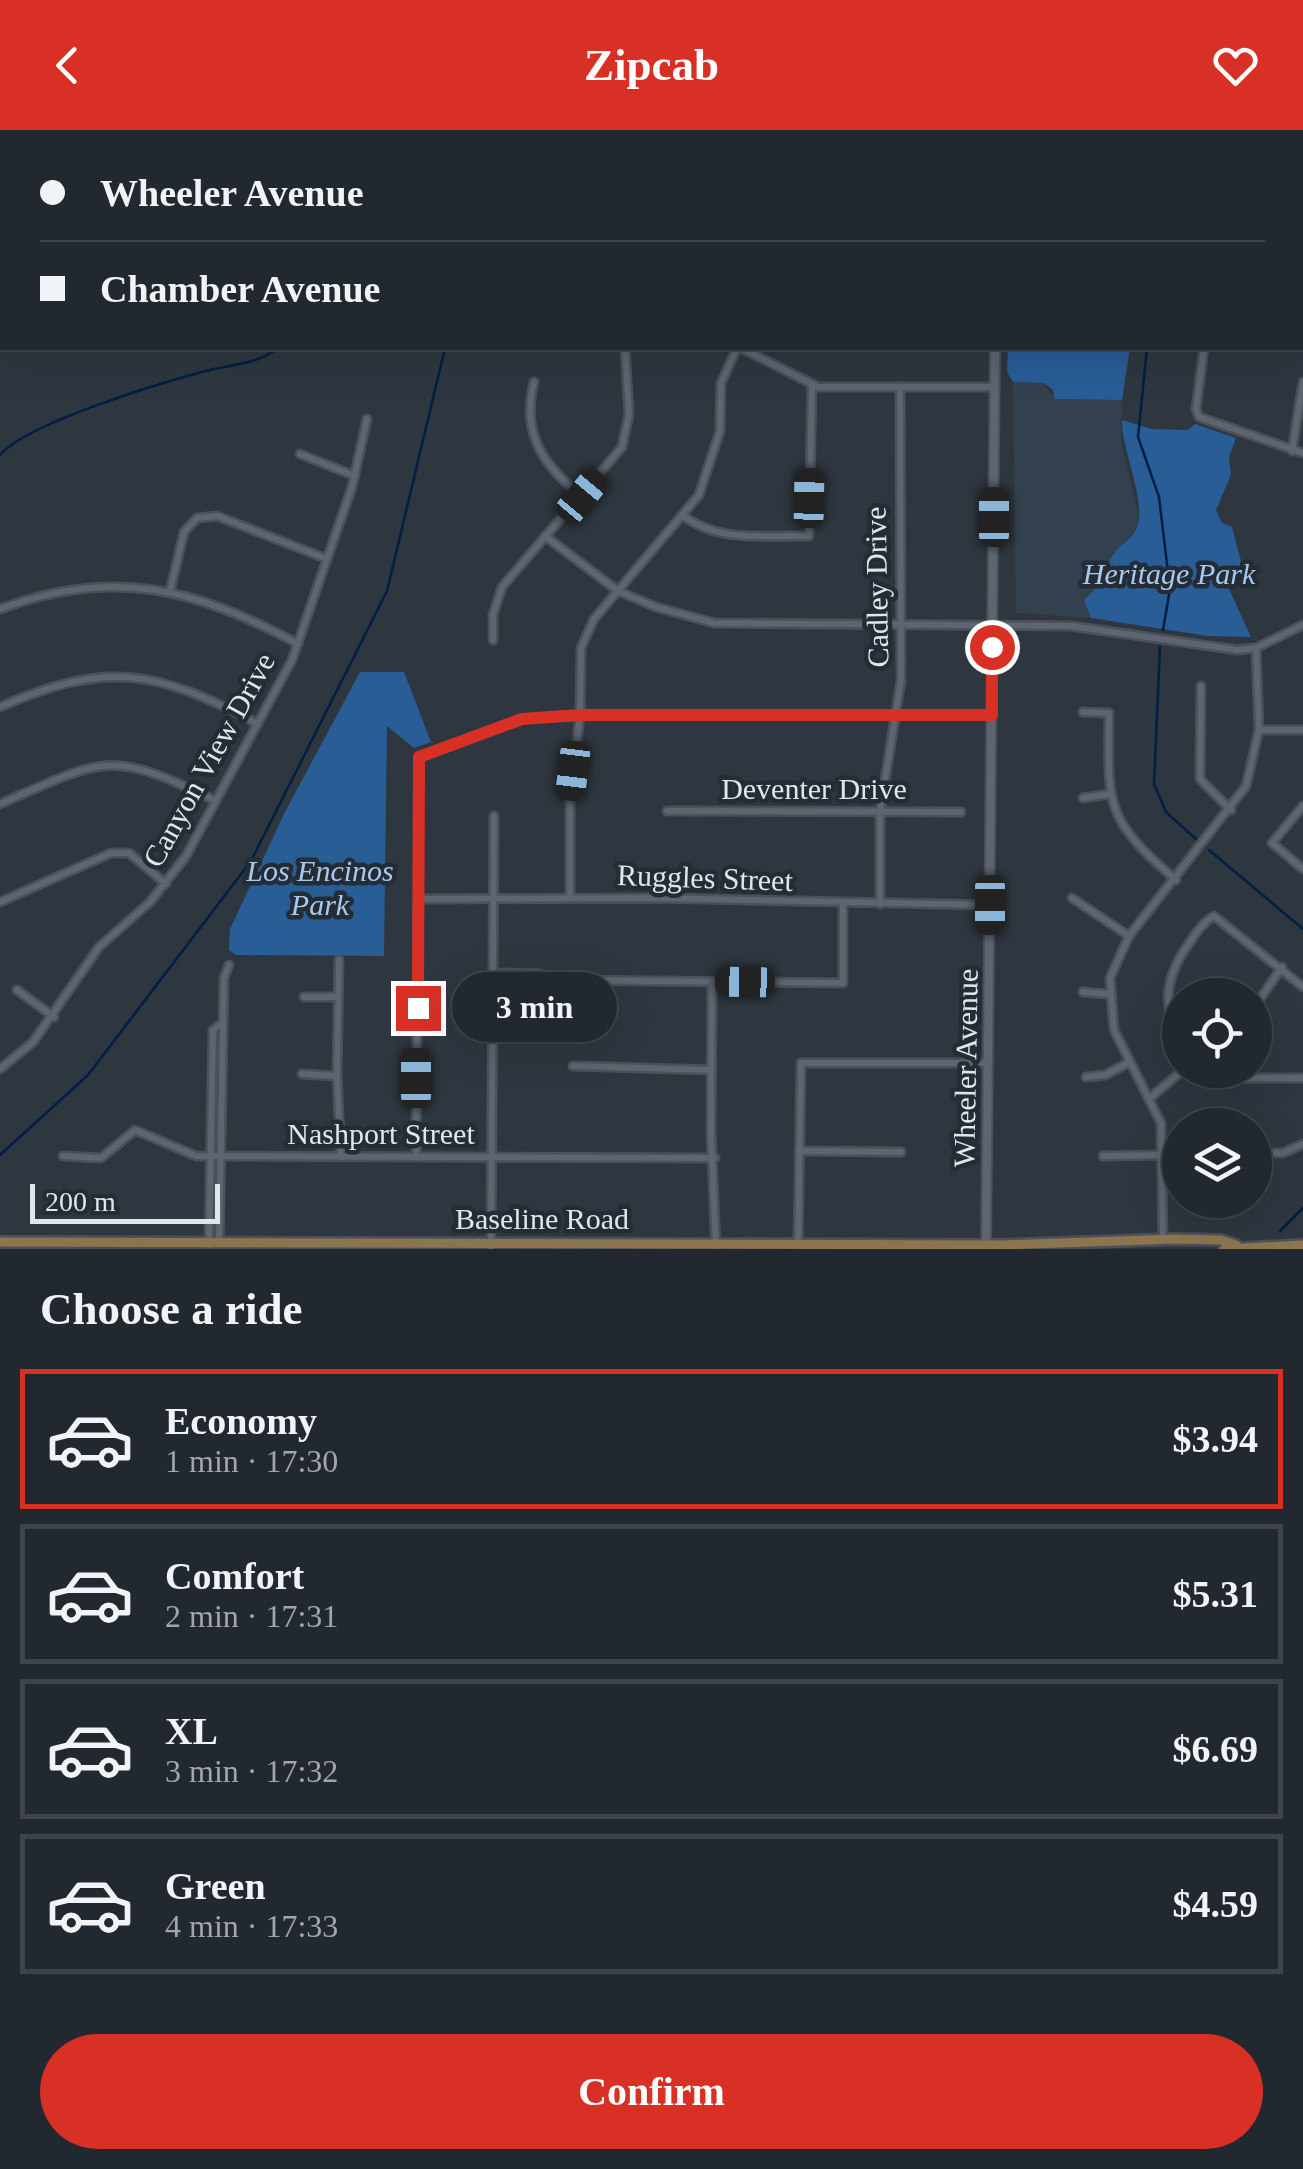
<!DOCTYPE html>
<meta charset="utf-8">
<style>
body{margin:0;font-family:Georgia,serif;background:#2e343b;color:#f1f3f6;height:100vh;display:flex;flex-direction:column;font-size:38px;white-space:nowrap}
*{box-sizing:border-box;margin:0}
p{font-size:32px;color:#a2a6aa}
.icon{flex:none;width:55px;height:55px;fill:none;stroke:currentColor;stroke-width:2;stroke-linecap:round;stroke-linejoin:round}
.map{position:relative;height:1119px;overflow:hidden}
.details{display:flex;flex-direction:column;background:#22282f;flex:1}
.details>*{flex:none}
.hud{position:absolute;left:0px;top:0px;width:1305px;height:220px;box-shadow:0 10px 40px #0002,0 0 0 2px #3f444b;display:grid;align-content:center;height:220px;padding:0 40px;background:#22282f}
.tools{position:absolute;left:1162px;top:848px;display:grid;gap:20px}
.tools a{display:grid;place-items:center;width:110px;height:110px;border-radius:50%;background:#22282f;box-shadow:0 10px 40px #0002,0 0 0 2px #3f444b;font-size:50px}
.scale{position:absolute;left:30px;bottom:25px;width:190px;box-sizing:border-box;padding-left:10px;border:5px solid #e1e6ec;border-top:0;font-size:28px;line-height:35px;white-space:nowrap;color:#e1e6ec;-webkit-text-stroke:8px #242c35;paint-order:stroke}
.end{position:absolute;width:45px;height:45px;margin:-22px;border:12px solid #d93025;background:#fff;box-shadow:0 0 0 5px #fff}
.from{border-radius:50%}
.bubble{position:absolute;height:70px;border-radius:35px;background:#22282f;box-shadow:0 10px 40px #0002,0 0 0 2px #3f444b;font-size:32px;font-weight:600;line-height:70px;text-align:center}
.car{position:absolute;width:30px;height:60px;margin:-30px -15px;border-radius:12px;box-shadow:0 0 8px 2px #0007;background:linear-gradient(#222 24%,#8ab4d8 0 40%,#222 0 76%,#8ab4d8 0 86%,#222 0)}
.hud b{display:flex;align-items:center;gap:35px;height:95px;font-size:38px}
.hud b+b{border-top:2px solid #3f444b}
.hud i{width:25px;height:25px;background:#f1f3f6}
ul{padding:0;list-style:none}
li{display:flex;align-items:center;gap:30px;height:140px;margin:0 20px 15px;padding:0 20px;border:5px solid #3f444b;border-radius:0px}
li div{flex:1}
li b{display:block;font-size:38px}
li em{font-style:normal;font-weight:600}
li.current{border-color:#d93025}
li>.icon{width:90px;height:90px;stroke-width:1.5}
h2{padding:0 40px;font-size:45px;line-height:120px}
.action{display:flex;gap:20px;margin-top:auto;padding:20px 40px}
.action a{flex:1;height:115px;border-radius:60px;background:#d93025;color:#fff;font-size:40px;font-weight:600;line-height:115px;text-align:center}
header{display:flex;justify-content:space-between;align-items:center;height:130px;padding:0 40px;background:#d93025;color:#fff;font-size:45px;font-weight:600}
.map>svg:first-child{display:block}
</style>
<header><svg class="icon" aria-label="back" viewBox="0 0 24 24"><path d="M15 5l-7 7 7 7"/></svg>Zipcab<svg class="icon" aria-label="heart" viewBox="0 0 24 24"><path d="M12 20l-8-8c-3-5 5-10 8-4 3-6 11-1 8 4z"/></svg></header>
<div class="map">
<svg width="1303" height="1119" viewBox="0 0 1303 1119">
<rect width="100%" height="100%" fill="#2e363f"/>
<!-- built -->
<path fill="#33404e" d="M 1013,252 L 1044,253 L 1055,269 L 1122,270 L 1121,311 L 1139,387 L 1136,401 L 1114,422 L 1096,460 L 1084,470 L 1091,488 L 1016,483 Z"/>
<!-- green -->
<g fill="#285d95">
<path d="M 1008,218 L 1130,218 L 1122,270 L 1054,269 L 1053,260 L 1044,253 L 1013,252 L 1007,242 Z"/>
<path d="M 1122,290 L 1152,299 L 1188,300 L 1195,294 L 1236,308 L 1229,327 L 1231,345 L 1216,380 L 1222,393 L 1232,397 L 1243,439 L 1224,448 L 1251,507 L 1208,506 L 1091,488 L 1084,470 C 1101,457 1102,442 1113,425 C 1118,416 1128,411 1134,403 C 1151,380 1121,320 1122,290 Z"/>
<path d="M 360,542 L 404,542 L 431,612 L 414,618 L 387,596 L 384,826 L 236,825 L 229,820 L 230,799 L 285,682 Z"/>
</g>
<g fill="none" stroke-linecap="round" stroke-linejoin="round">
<!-- stream -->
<g stroke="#011e43" stroke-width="2.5">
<path d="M 398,2 L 400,0"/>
<path d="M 1302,55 L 1303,55"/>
<path d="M 1147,218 L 1138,307 L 1159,367 L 1170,459 L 1163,500"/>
<path d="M 0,325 C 26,294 154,255 198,243 C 224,235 255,236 278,218"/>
<path d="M 1160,517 L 1154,654 L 1166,682 L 1196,709"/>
<path d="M 1209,720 L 1303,799"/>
<path d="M 0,1025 L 88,945 L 251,731 L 387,461 L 445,218"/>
<path d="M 1280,1101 L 1303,1078"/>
</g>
<!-- street casing -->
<g stroke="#4b5159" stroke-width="11">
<g id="street">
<path d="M 862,0 L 862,2"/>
<path d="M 9,2 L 12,0"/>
<path d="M 136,2 L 138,0"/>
<path d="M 1150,2 L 1150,0"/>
<path d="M 1298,2 L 1303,1"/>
<path d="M 0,9 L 2,7"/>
<path d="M 1302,113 L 1303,112"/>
<path d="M 0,133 L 2,131"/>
<path d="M 741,218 L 818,257 L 995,257"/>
<path d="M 1204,218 L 1196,279 L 1199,287 L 1303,323"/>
<path d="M 534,252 C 521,304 543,335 581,366"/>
<path d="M 1292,321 L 1303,252"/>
<path d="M 300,324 L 355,346"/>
<path d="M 683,386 C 720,413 765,405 809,406 L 812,256"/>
<path d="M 545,406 L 618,461 L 656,477 L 714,493 L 1071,496 L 1237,520 L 1256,518 L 1303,495"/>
<path d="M 170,461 L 184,402 L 197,388 L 217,386 L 327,429"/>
<path d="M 0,479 C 113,437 195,458 298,514"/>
<path d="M 493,510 L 493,485 L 502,457 L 622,317 L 629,284 L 625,218"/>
<path d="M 1201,556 L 1200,649 L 1231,680"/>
<path d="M 0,577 C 108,530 156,540 258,594"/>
<path d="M 1083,582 L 1109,583 C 1108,676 1104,688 1176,750"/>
<path d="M 1259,600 L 1303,600"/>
<path d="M 1083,668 L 1110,664"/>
<path d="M 0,674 C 104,628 110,619 216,671"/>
<path d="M 1303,676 L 1272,713 L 1303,739"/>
<path d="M 667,681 L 961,682"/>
<path d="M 570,768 L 570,670 L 580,585 L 581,518 L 594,489 L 699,365 L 720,301 L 721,253 L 737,218"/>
<path d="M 1072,768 L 1129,806"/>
<path d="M 420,769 L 655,768 L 990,775"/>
<path d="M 0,772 L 111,723 L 129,723 L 166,754"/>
<path d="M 880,774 L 880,682 L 901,550 L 900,257"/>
<path d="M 339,830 L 337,946 L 341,1027"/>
<path d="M 494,843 L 539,844 L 566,850 L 843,853 L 843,775"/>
<path d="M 712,851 L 711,1002 L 716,1119"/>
<path d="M 17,860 L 54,887"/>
<path d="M 1083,862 L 1108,864"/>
<path d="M 304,867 L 338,867"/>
<path d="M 1258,872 L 1282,837"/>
<path d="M 1180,911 C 1162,876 1165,847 1188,815 C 1196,803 1202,793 1214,786 L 1303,857"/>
<path d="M 573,936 L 711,940"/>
<path d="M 0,939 L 33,912 L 99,817 L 150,772 L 186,726 L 292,530 L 352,357 L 367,289"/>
<path d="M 1210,940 L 1243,948 L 1303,948"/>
<path d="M 302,944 L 337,946"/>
<path d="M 1086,947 L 1105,945 L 1128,933"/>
<path d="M 1151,967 L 1183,940"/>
<path d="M 799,1021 L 901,1022"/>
<path d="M 1255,1023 L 1283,1023 L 1303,1014"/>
<path d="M 63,1026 L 101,1028 L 135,1000 L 196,1026 L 715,1028"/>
<path d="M 416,1026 L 419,627 L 522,589 L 580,585 L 992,585"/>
<path d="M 1103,1026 L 1164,1025"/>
<path d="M 1163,1109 L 1161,993 L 1114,900 L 1110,848 L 1129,806 L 1246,656 L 1259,600 L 1256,518"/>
<path d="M 219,1114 L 224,848 L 229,835"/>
<path d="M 798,1114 L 801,933 L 989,933"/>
<path d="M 209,1115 L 213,900 L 222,893"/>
<path d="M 491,1119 L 494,686"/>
</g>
</g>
<!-- secondary casing -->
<g stroke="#4b5159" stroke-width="12">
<g id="secondary">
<path d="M 361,2 L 363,0"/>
<path d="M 1011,2 L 1011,0"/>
<path d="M 0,205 L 2,203"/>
<path d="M 986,1118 L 995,218"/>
</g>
</g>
<!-- primary casing -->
<g stroke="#4b5159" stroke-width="14">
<g id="primary">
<path d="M 0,1112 L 1002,1115 L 1176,1109 L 1221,1110 L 1236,1115"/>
<path d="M 1224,1119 L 1303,1115"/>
</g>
</g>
<!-- street -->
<use href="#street" stroke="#5c6570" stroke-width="6"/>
<!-- secondary -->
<use href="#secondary" stroke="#5c6570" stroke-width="8"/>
<!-- primary -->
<use href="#primary" stroke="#8c754e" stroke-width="9"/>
</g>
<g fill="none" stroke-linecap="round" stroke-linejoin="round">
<!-- route -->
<path stroke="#d93025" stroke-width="12" d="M 418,878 L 419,627 L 522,589 L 580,585 L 992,585 L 992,517"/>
</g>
<g text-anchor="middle" stroke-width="9" stroke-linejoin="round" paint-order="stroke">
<!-- park labels -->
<g font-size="30" font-style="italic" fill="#a8c9ef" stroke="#242c35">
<text x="1169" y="454">Heritage Park</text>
<text x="320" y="751">Los Encinos<tspan x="320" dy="34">Park</tspan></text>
</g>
<!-- street labels -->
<g font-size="30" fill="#e1e6ec" stroke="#242c35">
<text transform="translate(877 457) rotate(-91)" y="10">Cadley Drive</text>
<text transform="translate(209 630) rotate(-61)" y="10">Canyon View Drive</text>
<text x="814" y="669">Deventer Drive</text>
<text transform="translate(705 748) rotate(2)" y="10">Ruggles Street</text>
<text transform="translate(966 938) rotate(-89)" y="10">Wheeler Avenue</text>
<text x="381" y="1014">Nashport Street</text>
<text x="542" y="1099">Baseline Road</text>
</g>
</g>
</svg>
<div class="tools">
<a><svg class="icon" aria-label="locate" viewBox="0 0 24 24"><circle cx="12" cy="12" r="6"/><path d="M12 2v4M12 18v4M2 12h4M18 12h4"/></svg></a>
<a><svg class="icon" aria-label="layers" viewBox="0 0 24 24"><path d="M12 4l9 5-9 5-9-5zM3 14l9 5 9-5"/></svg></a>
</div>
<div class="scale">200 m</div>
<i class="end from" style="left:992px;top:517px"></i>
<i class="end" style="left:418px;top:878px"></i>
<div class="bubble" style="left:452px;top:842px;width:165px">3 min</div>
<i class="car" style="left:582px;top:366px;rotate:40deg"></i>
<i class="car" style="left:809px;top:368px;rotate:1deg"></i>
<i class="car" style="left:994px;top:387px;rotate:0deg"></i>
<i class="car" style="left:573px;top:641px;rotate:187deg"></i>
<i class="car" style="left:990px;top:775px;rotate:180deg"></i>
<i class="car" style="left:745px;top:852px;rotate:271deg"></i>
<i class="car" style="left:416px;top:948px;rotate:0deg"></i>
<div class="hud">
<b><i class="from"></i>Wheeler Avenue</b>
<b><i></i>Chamber Avenue</b>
</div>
</div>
<section class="details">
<h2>Choose a ride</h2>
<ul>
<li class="current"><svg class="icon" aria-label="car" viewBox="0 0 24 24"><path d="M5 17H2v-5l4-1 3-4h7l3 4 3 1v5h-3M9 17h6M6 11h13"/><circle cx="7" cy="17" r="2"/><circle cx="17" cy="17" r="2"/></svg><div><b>Economy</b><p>1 min · 17:30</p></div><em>$3.94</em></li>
<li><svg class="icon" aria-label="car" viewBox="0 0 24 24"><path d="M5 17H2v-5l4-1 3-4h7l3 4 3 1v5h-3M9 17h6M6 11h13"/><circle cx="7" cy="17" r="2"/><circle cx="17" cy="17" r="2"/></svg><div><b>Comfort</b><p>2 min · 17:31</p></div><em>$5.31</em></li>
<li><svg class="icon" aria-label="car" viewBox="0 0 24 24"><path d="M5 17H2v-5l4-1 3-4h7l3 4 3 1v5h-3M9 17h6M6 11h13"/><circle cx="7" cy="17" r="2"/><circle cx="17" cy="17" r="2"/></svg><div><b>XL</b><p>3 min · 17:32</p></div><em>$6.69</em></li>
<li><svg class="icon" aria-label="car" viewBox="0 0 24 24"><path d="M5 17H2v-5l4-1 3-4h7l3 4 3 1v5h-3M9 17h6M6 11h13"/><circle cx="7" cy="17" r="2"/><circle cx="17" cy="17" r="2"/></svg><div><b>Green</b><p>4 min · 17:33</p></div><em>$4.59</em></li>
</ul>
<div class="action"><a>Confirm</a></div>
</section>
